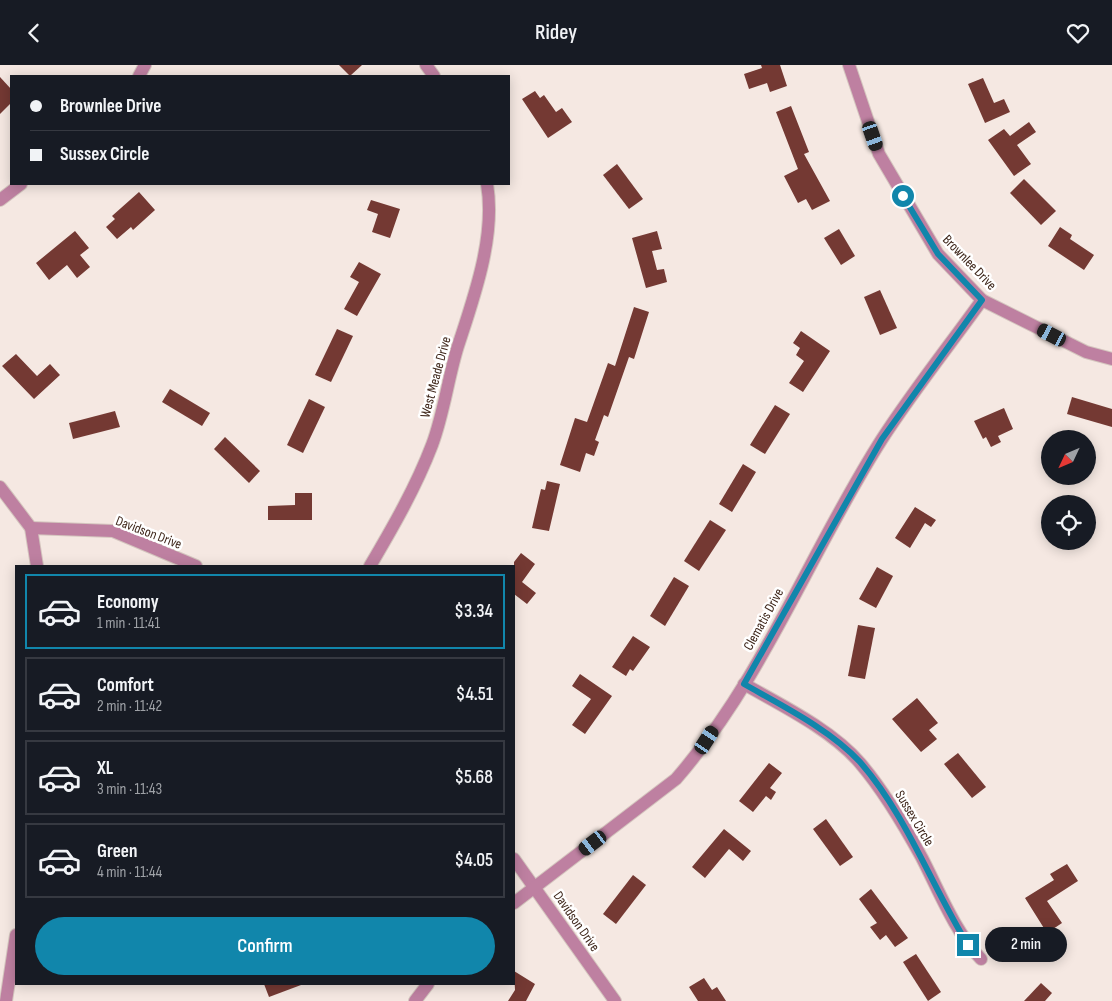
<!DOCTYPE html>
<meta charset="utf-8">
<style>
body{margin:0;font-family:"Sofia Sans Condensed",sans-serif;background:#20242c;color:#f1f3f6;height:100vh;display:flex;flex-direction:column;font-size:19px;white-space:nowrap}
*{box-sizing:border-box;margin:0}
p{font-size:16px;color:#9ea1a6}
.icon{flex:none;width:28px;height:28px;fill:none;stroke:currentColor;stroke-width:2;stroke-linecap:round;stroke-linejoin:round}
.map{position:relative;flex:1;overflow:hidden}
.details{position:absolute;left:15px;top:500px;width:500px;height:420px;display:flex;flex-direction:column;background:#171b24;border-radius:0px;box-shadow:0 2px 12px #0003}
.details>*{flex:none}
.banner{position:absolute;left:10px;top:10px;width:500px;height:110px;border-radius:0px;box-shadow:0 2px 12px #0003;display:grid;align-content:center;height:110px;padding:0 20px;background:#171b24}
.needle{width:32px;rotate:226deg}
.buttons{position:absolute;left:1041px;top:365px;display:grid;gap:10px}
.buttons a{display:grid;place-items:center;width:55px;height:55px;border-radius:50%;background:#171b24;box-shadow:0 2px 12px #0003;font-size:25px}
.end{position:absolute;width:22px;height:22px;margin:-11px;border:6px solid #1186ab;background:#fff;box-shadow:0 0 0 2px #fff}
.from{border-radius:50%}
.bubble{position:absolute;height:35px;border-radius:18px;background:#171b24;box-shadow:0 2px 12px #0003;font-size:16px;font-weight:600;line-height:35px;text-align:center}
.car{position:absolute;width:15px;height:30px;margin:-15px -8px;border-radius:6px;box-shadow:0 0 4px 1px #0007;background:linear-gradient(#222 24%,#8ab4d8 0 40%,#222 0 76%,#8ab4d8 0 86%,#222 0)}
.banner b{display:flex;align-items:center;gap:18px;height:48px;font-size:19px}
.banner b+b{border-top:1px solid #363941}
.banner i{width:12px;height:12px;background:#f1f3f6}
ul{padding:9px 0 0;list-style:none}
li{display:flex;align-items:center;gap:15px;height:75px;margin:0 10px 8px;padding:0 10px;border:2px solid #363941;border-radius:0px}
li div{flex:1}
li b{display:block;font-size:19px}
li em{font-style:normal;font-weight:600}
li.active{border-color:#1186ab}
li>.icon{width:45px;height:45px;stroke-width:1.5}
.cta{display:flex;gap:10px;margin-top:auto;padding:10px 20px}
.cta a{flex:1;height:58px;border-radius:30px;background:#1186ab;color:#fff;font-size:20px;font-weight:600;line-height:58px;text-align:center}
header{display:flex;justify-content:space-between;align-items:center;height:65px;padding:0 20px;background:#171b24;font-size:22px;font-weight:600}
.map>svg:first-child{display:block}
</style>
<header><svg class="icon" aria-label="back" viewBox="0 0 24 24"><path d="M15 5l-7 7 7 7"/></svg>Ridey<svg class="icon" aria-label="heart" viewBox="0 0 24 24"><path d="M12 20l-8-8c-3-5 5-10 8-4 3-6 11-1 8 4z"/></svg></header>
<div class="map">
<svg width="1112" height="936" viewBox="0 0 1112 936">
<rect width="100%" height="100%" fill="#f5e8e2"/>
<!-- building -->
<g fill="#743933">
<path d="M 339,0 L 362,0 L 350,11 Z"/>
<path d="M 761,0 L 780,0 L 787,21 L 770,27 L 767,18 L 749,24 L 744,9 L 762,3 Z"/>
<path d="M 0,12 L 11,24 L 11,38 L 0,49 Z"/>
<path d="M 983,13 L 994,38 L 1004,34 L 1010,47 L 985,58 L 968,19 Z"/>
<path d="M 535,26 L 540,33 L 544,30 L 556,47 L 562,43 L 572,57 L 548,73 L 522,34 Z"/>
<path d="M 791,41 L 809,87 L 804,89 L 830,136 L 812,145 L 806,134 L 798,138 L 784,111 L 798,104 L 776,47 Z"/>
<path d="M 1029,57 L 1036,67 L 1017,80 L 1031,99 L 1014,111 L 988,75 L 1004,64 L 1010,71 Z"/>
<path d="M 617,99 L 643,134 L 629,144 L 603,110 Z"/>
<path d="M 1024,114 L 1056,146 L 1041,160 L 1010,128 Z"/>
<path d="M 139,127 L 155,145 L 133,165 L 131,162 L 117,174 L 106,162 L 115,154 L 112,151 Z"/>
<path d="M 371,135 L 400,144 L 390,173 L 372,167 L 378,149 L 367,145 Z"/>
<path d="M 1060,162 L 1072,170 L 1070,174 L 1094,190 L 1084,205 L 1048,181 Z"/>
<path d="M 839,164 L 855,191 L 841,200 L 824,173 Z"/>
<path d="M 75,166 L 89,183 L 80,190 L 90,202 L 77,213 L 67,200 L 49,215 L 36,198 Z"/>
<path d="M 657,166 L 662,184 L 652,186 L 657,205 L 664,204 L 667,217 L 646,223 L 632,173 Z"/>
<path d="M 359,197 L 381,209 L 357,251 L 344,244 L 359,217 L 350,212 Z"/>
<path d="M 880,225 L 897,263 L 880,270 L 864,232 Z"/>
<path d="M 634,242 L 649,247 L 634,294 L 629,292 L 608,352 L 604,350 L 595,375 L 599,377 L 594,391 L 586,388 L 580,407 L 560,400 L 575,353 L 587,357 L 608,298 L 615,301 Z"/>
<path d="M 337,264 L 353,271 L 331,317 L 315,310 Z"/>
<path d="M 801,266 L 830,286 L 803,327 L 789,318 L 804,296 L 796,290 L 800,283 L 793,278 Z"/>
<path d="M 16,289 L 37,311 L 50,299 L 60,310 L 34,334 L 2,301 Z"/>
<path d="M 170,324 L 210,348 L 202,361 L 162,337 Z"/>
<path d="M 1072,332 L 1112,344 L 1112,362 L 1067,349 Z"/>
<path d="M 309,334 L 325,342 L 303,388 L 287,380 Z"/>
<path d="M 775,340 L 790,349 L 765,389 L 750,380 Z"/>
<path d="M 1004,343 L 1013,364 L 998,371 L 1001,377 L 991,382 L 986,372 L 983,374 L 974,356 Z"/>
<path d="M 115,346 L 120,362 L 73,374 L 69,358 Z"/>
<path d="M 225,372 L 260,406 L 249,418 L 214,384 Z"/>
<path d="M 743,399 L 756,407 L 732,447 L 719,439 Z"/>
<path d="M 547,416 L 560,419 L 549,466 L 532,463 L 541,424 L 545,425 Z"/>
<path d="M 295,428 L 312,428 L 312,455 L 268,455 L 268,441 L 295,440 Z"/>
<path d="M 915,442 L 936,455 L 931,462 L 925,458 L 910,483 L 895,473 Z"/>
<path d="M 710,455 L 726,465 L 699,506 L 684,496 Z"/>
<path d="M 521,488 L 535,499 L 522,517 L 536,528 L 527,539 L 514,529 L 514,497 Z"/>
<path d="M 877,502 L 893,511 L 876,543 L 859,534 Z"/>
<path d="M 674,512 L 689,521 L 665,561 L 650,551 Z"/>
<path d="M 858,560 L 875,563 L 865,614 L 848,611 Z"/>
<path d="M 633,571 L 650,582 L 633,606 L 630,604 L 626,611 L 612,602 Z"/>
<path d="M 580,609 L 612,631 L 585,669 L 572,660 L 591,634 L 572,621 Z"/>
<path d="M 917,633 L 938,658 L 929,665 L 937,674 L 921,687 L 892,654 Z"/>
<path d="M 958,688 L 986,722 L 972,733 L 944,699 Z"/>
<path d="M 769,698 L 782,708 L 770,723 L 776,727 L 771,735 L 766,731 L 753,747 L 739,736 Z"/>
<path d="M 826,754 L 853,792 L 840,801 L 813,764 Z"/>
<path d="M 724,764 L 751,786 L 743,796 L 729,784 L 705,813 L 692,802 Z"/>
<path d="M 1067,799 L 1078,816 L 1047,836 L 1062,858 L 1047,868 L 1025,833 L 1054,815 L 1050,809 Z"/>
<path d="M 633,810 L 646,820 L 616,859 L 603,849 Z"/>
<path d="M 871,824 L 908,873 L 895,882 L 886,870 L 880,875 L 870,862 L 877,858 L 859,834 Z"/>
<path d="M 916,889 L 941,927 L 928,936 L 903,897 Z"/>
<path d="M 514,906 L 535,919 L 526,936 L 508,936 L 515,925 Z"/>
<path d="M 704,913 L 712,925 L 717,922 L 726,936 L 698,936 L 689,922 Z"/>
<path d="M 1041,918 L 1052,928 L 1045,936 L 1024,936 Z"/>
<path d="M 264,919 L 301,919 L 301,920 L 269,932 Z"/>
</g>
<g fill="none" stroke-linecap="round" stroke-linejoin="round">
<!-- minor casing -->
<g stroke="#d4c5be" stroke-width="14">
<g id="minor">
<path d="M 426,0 L 434,11"/>
<path d="M 849,0 L 879,89 L 938,189 L 982,235 L 1086,287 L 1112,294"/>
<path d="M 139,11 L 145,0"/>
<path d="M 0,135 L 21,119"/>
<path d="M 0,422 L 31,463 L 37,501"/>
<path d="M 31,463 L 113,466 L 196,501"/>
<path d="M 370,501 C 393,462 416,422 432,380 C 444,348 448,313 458,281 C 474,232 496,171 487,119"/>
<path d="M 744,619 C 781,640 832,665 860,698 C 884,726 904,760 922,793 C 940,828 954,865 981,894"/>
<path d="M 514,794 L 615,936"/>
<path d="M 514,838 L 676,714 C 764,613 811,485 882,374 C 913,326 949,281 982,235"/>
<path d="M 6,936 L 16,870"/>
<path d="M 415,936 L 428,919"/>
</g>
</g>
<!-- minor -->
<use href="#minor" stroke="#be80a1" stroke-width="12"/>
</g>
<g fill="none" stroke-linecap="round" stroke-linejoin="round">
<!-- route -->
<path stroke="#1186ab" stroke-width="6" d="M 903,131 L 938,189 L 982,235 L 882,374 L 744,619 C 781,640 831,665 860,697 C 907,751 931,820 968,880"/>
</g>
<g text-anchor="middle" stroke-width="5" stroke-linejoin="round" paint-order="stroke">
<!-- street labels -->
<g font-size="14" fill="#3d2519" stroke="#fff">
<text transform="translate(970 197) rotate(46)" y="5">Brownlee Drive</text>
<text transform="translate(435 312) rotate(-75)" y="5">West Meade Drive</text>
<text transform="translate(149 467) rotate(21)" y="5">Davidson Drive</text>
<text transform="translate(763 554) rotate(-61)" y="5">Clematis Drive</text>
<text transform="translate(915 753) rotate(59)" y="5">Sussex Circle</text>
<text transform="translate(577 856) rotate(55)" y="5">Davidson Drive</text>
</g>
</g>
</svg>
<div class="buttons">
<a><svg class="needle" viewBox="-14 -14 28 28"><path d="M0-13l5 13h-10z" fill="#e53935"/><path d="M0 13l5-13h-10z" fill="#9ea1a6"/></svg></a>
<a><svg class="icon" aria-label="locate" viewBox="0 0 24 24"><circle cx="12" cy="12" r="6"/><path d="M12 2v4M12 18v4M2 12h4M18 12h4"/></svg></a>
</div>
<i class="end from" style="left:903px;top:131px"></i>
<i class="end" style="left:968px;top:880px"></i>
<div class="bubble" style="left:985px;top:862px;width:82px">2 min</div>
<i class="car" style="left:873px;top:71px;rotate:161deg"></i>
<i class="car" style="left:1052px;top:270px;rotate:297deg"></i>
<i class="car" style="left:707px;top:675px;rotate:33deg"></i>
<i class="car" style="left:593px;top:778px;rotate:233deg"></i>
<div class="banner">
<b><i class="from"></i>Brownlee Drive</b>
<b><i></i>Sussex Circle</b>
</div>
<section class="details">
<ul>
<li class="active"><svg class="icon" aria-label="car" viewBox="0 0 24 24"><path d="M5 17H2v-5l4-1 3-4h7l3 4 3 1v5h-3M9 17h6M6 11h13"/><circle cx="7" cy="17" r="2"/><circle cx="17" cy="17" r="2"/></svg><div><b>Economy</b><p>1 min · 11:41</p></div><em>$3.34</em></li>
<li><svg class="icon" aria-label="car" viewBox="0 0 24 24"><path d="M5 17H2v-5l4-1 3-4h7l3 4 3 1v5h-3M9 17h6M6 11h13"/><circle cx="7" cy="17" r="2"/><circle cx="17" cy="17" r="2"/></svg><div><b>Comfort</b><p>2 min · 11:42</p></div><em>$4.51</em></li>
<li><svg class="icon" aria-label="car" viewBox="0 0 24 24"><path d="M5 17H2v-5l4-1 3-4h7l3 4 3 1v5h-3M9 17h6M6 11h13"/><circle cx="7" cy="17" r="2"/><circle cx="17" cy="17" r="2"/></svg><div><b>XL</b><p>3 min · 11:43</p></div><em>$5.68</em></li>
<li><svg class="icon" aria-label="car" viewBox="0 0 24 24"><path d="M5 17H2v-5l4-1 3-4h7l3 4 3 1v5h-3M9 17h6M6 11h13"/><circle cx="7" cy="17" r="2"/><circle cx="17" cy="17" r="2"/></svg><div><b>Green</b><p>4 min · 11:44</p></div><em>$4.05</em></li>
</ul>
<div class="cta"><a>Confirm</a></div>
</section>
</div>
